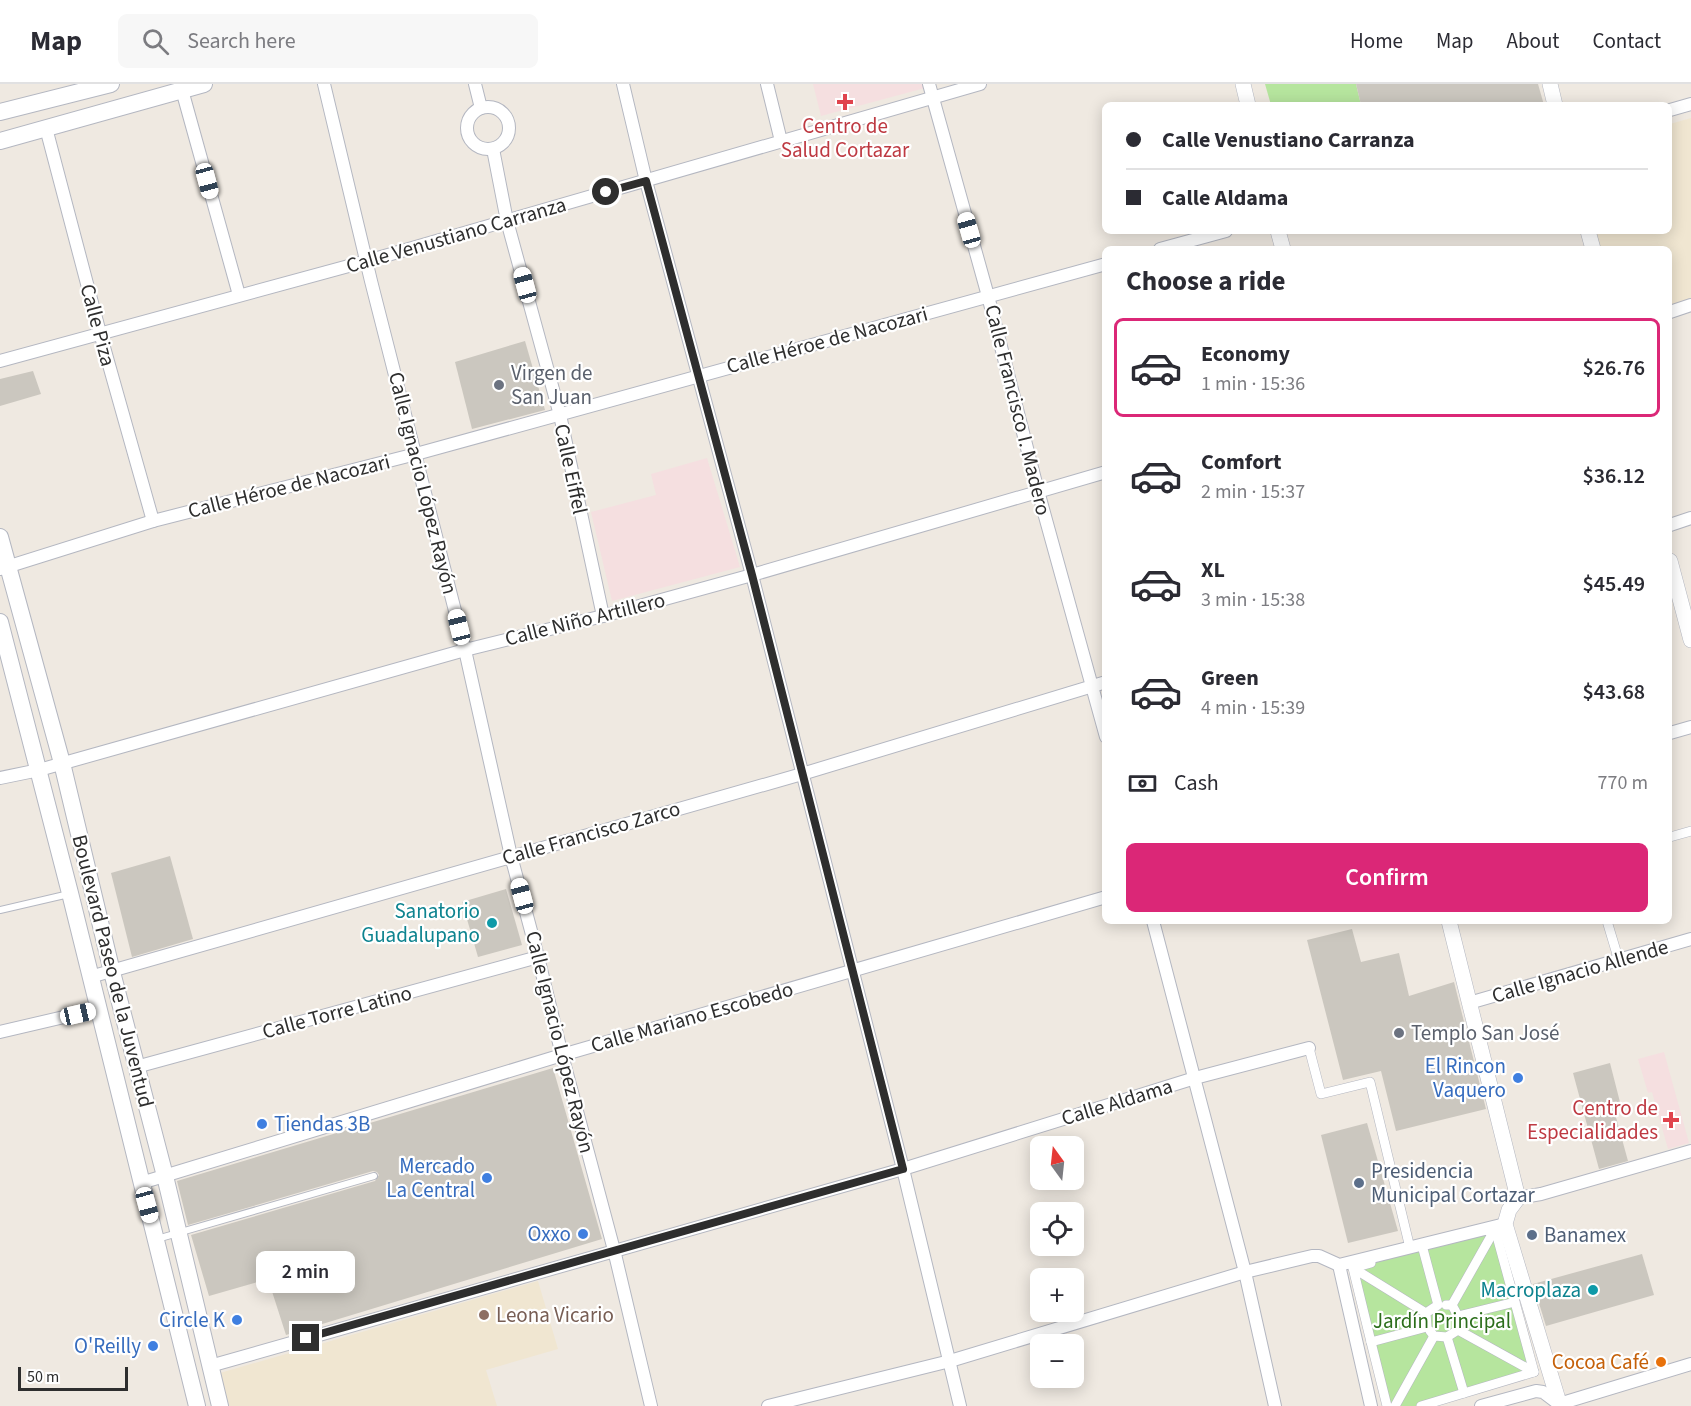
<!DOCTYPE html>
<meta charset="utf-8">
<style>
body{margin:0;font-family:"Source Sans 3",sans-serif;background:#f7f7f7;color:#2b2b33;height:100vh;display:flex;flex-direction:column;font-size:22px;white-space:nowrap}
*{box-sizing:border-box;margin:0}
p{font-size:20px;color:#7c7c81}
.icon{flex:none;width:33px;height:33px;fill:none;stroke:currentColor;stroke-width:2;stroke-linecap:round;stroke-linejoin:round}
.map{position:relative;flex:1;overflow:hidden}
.details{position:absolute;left:1102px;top:162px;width:570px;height:678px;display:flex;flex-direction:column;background:#fff;border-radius:9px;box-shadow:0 3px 15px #0003}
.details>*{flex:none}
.banner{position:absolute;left:1102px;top:18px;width:570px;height:132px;border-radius:9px;box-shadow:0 3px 15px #0003;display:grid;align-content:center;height:132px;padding:0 24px;background:#fff}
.needle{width:39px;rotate:345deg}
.tools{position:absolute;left:1030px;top:1052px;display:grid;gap:12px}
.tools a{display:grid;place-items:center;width:54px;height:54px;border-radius:9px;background:#fff;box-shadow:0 3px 15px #0003;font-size:30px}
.scale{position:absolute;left:18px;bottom:15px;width:110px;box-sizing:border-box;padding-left:6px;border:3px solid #2e2e2e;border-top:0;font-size:16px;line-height:21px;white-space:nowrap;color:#2e2e2e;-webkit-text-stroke:4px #fff;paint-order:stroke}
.end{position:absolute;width:27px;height:27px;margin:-14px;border:8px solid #2e2e2e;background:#fff;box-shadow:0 0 0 3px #fff}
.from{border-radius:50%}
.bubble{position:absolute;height:42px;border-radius:9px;background:#fff;box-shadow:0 3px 15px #0003;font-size:20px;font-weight:600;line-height:42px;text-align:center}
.car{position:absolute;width:18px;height:36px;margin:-18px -9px;border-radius:8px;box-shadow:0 0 4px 2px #0007;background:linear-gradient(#fff 24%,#345 0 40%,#fff 0 76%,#345 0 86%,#fff 0)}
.banner b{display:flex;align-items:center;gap:21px;height:57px;font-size:22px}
.banner b+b{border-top:2px solid #e1e1e2}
.banner i{width:15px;height:15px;background:#2b2b33}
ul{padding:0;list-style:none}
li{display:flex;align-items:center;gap:18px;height:99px;margin:0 12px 9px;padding:0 12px;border:3px solid transparent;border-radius:9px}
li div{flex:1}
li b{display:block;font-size:22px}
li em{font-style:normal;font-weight:600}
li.selected{border-color:#db2777}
li>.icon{width:54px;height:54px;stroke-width:1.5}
h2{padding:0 24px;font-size:27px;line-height:72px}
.pay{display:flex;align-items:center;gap:15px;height:66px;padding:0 24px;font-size:22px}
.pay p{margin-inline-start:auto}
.action{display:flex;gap:12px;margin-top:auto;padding:12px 24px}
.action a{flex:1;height:69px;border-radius:9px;background:#db2777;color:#fff;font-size:24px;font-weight:600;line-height:69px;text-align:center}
header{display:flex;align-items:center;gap:36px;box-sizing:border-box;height:84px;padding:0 30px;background:#fff;border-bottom:2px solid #e1e1e2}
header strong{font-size:28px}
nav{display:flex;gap:33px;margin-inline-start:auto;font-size:21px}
.search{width:420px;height:54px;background:#f7f7f7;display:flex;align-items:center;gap:15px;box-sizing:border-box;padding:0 21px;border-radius:9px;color:#7c7c81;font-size:22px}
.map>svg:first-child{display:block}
</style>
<header>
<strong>Map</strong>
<div class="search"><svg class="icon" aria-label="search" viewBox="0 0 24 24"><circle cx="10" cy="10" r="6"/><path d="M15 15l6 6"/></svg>Search here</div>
<nav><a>Home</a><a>Map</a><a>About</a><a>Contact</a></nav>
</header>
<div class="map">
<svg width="1691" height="1322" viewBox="0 0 1691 1322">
<rect width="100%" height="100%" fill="#efe9e1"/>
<!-- education -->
<g fill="#f0e6d1">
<path d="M 1691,34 L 1691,215 L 1670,222 L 1670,165 L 1600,165 L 1596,147 L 1670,147 L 1670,40 Z"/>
<path d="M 538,1197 L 558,1265 L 486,1286 L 497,1322 L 229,1322 L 220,1289 Z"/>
</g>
<!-- medical -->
<g fill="#f5dfe0">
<path d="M 813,0 L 924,0 L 925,4 L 821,32 Z"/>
<path d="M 707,374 L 740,483 L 612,517 L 591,428 L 656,411 L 651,390 Z"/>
<path d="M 1664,968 L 1689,1059 L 1668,1065 L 1652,1008 L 1648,1009 L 1638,975 Z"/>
</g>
<!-- green -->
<g fill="#b6e59e">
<path d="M 1265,0 L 1356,0 L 1361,21 L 1271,21 Z"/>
<path d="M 1495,1145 L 1534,1288 L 1421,1322 L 1387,1322 L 1353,1184 Z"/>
</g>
<!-- building -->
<g fill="#cbc7bf">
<path d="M 1356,0 L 1538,0 L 1544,21 L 1361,21 Z"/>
<path d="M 525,257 L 545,326 L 472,345 L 455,278 Z"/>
<path d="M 33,287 L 41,310 L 0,322 L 0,295 Z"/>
<path d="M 170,772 L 193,855 L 132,873 L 111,789 Z"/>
<path d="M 506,805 L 522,861 L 478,873 L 462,818 Z"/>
<path d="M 1352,845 L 1361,878 L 1399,869 L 1409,912 L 1454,898 L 1486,1025 L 1396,1047 L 1381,987 L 1343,996 L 1307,856 Z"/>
<path d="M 1610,979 L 1621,1022 L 1614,1026 L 1628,1077 L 1599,1085 L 1573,989 Z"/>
<path d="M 553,984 L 602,1155 L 286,1251 L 268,1195 L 209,1212 L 191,1151 L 375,1097 L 379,1091 L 377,1088 L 373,1087 L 188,1141 L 177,1097 Z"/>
<path d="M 1367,1039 L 1398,1147 L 1348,1159 L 1321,1051 Z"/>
<path d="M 1642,1170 L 1654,1211 L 1546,1242 L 1533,1200 Z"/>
</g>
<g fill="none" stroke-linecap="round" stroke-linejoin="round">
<!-- service casing -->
<g stroke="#b4b7c1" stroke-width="8">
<g id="service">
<path d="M 0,826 L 69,810"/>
<path d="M 157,1155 L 374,1092"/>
</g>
</g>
<!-- pedestrian casing -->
<g stroke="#b4b7c1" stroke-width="10">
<g id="pedestrian">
<path d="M 1670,753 L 1691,747"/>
<path d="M 1607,837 L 1619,877"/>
<path d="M 1309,964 L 1321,1010 L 1370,998 L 1410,1164"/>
<path d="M 1423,1165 L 1438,1221 L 1426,1229 L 1353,1184 L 1371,1258 L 1427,1243 L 1426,1229"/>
<path d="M 1353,1184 L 1371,1179"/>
<path d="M 1452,1221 L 1495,1145"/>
<path d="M 1458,1232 L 1515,1218"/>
<path d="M 1458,1246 L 1534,1288"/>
<path d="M 1430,1247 L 1434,1252 L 1447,1253 L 1458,1246 L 1458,1232 L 1452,1221 L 1446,1221"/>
<path d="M 1447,1253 L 1464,1309"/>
<path d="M 1371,1258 L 1387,1322"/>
<path d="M 1395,1322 L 1434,1252"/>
<path d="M 1421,1322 L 1534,1288 L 1495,1145 L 1488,1147"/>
</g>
</g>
<!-- minor casing -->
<g stroke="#b4b7c1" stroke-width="14">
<g id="minor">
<path d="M 324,0 L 371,197 L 465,566 L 511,772 L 538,873 L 562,971 L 614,1166 L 651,1322"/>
<path d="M 475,0 L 481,24"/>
<path d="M 623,0 L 646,97 L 752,491 L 903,1085 L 960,1322"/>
<path d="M 767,0 L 781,57"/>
<path d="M 929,0 L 988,212 L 1038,407 L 1106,653"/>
<path d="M 182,6 L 239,211"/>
<circle cx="488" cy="44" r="21"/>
<path d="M 1670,26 L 1691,20"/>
<path d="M 46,44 L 100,249 L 153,437"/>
<path d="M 493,65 L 507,137 L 560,331 L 603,532"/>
<path d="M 1160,165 L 1226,147"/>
<path d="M 1670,228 L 1691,221"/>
<path d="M 0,277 L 367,177 L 980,0"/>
<path d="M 1670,441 L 1691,434"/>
<path d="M 0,485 L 153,437 L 416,370 L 1106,180"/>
<path d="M 1670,649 L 1691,643"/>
<path d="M 0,694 L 39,686 L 465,566 L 603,532 L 752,491 L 1106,388"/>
<path d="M 1153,837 L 1245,1188 L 1275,1322"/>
<path d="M 90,893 L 802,690 L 1106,598"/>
<path d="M 1469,919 L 1691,855"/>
<path d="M 0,948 L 98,925"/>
<path d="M 136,983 L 538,873"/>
<path d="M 141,1099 L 562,971 L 1106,813"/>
<path d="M 1518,1114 L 1541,1110 L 1691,1067"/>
<path d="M 1339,1181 L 1371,1322"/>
<path d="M 210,1282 L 903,1085 L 1195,994 L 1309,964"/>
<path d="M 768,1322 L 950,1277 L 1245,1188 L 1312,1172 L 1319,1172 L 1339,1181 L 1505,1140"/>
<path d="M 1481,1322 L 1536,1307 L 1543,1308 L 1559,1320 L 1691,1280"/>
</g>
</g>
<!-- tertiary casing -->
<g stroke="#b4b7c1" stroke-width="16">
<g id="tertiary">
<path d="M 1243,0 L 1248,21"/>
<path d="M 1550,0 L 1555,21"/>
<path d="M 1278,147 L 1283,165"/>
<path d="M 1588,147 L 1593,165"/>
<path d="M 1670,477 L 1691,556"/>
<path d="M 1449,837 L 1518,1114 L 1509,1126 L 1505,1140 L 1560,1322"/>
</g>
</g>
<!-- secondary casing -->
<g stroke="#b4b7c1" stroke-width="18">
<g id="secondary">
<path d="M 0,28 L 111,0"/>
<path d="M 0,57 L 204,0"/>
<path d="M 0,453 L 62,679 L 112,888 L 165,1092 L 220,1322"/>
<path d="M 0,538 L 70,809 L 197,1322"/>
</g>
</g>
<!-- service -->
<use href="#service" stroke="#fff" stroke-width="6"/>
<!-- pedestrian -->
<use href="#pedestrian" stroke="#fff" stroke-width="9"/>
<!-- minor -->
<use href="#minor" stroke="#fff" stroke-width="12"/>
<!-- tertiary -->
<use href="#tertiary" stroke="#fff" stroke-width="15"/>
<!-- secondary -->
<use href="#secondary" stroke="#fff" stroke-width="16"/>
</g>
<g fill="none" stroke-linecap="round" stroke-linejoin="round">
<!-- route -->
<path stroke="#2e2e2e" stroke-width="8" d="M 306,1254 L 903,1085 L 752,491 L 646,97 L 606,108"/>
</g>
<!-- markers -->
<g fill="#e0444e" stroke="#fff" stroke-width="2">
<path d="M842 9h6v6h6v6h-6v6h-6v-6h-6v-6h6z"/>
<path d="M1668 1027h6v6h6v6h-6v6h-6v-6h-6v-6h6z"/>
</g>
<g fill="#6b7280" stroke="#fff" stroke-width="2">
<circle cx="499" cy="301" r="6"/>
<circle cx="1399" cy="949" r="6"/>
</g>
<g fill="#0f9aa8" stroke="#fff" stroke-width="2">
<circle cx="492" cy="839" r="6"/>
<circle cx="1593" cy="1206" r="6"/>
</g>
<g fill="#3f7fe0" stroke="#fff" stroke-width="2">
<circle cx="1518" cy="994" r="6"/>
<circle cx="262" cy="1040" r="6"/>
<circle cx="487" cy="1094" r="6"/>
<circle cx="583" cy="1150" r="6"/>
<circle cx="237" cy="1236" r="6"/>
<circle cx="153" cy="1262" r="6"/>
</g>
<g fill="#5c6f8a" stroke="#fff" stroke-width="2">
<circle cx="1359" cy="1099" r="6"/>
<circle cx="1532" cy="1151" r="6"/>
</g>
<circle fill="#8d6e63" stroke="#fff" stroke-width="2" cx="484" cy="1231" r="6"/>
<circle fill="#e8710a" stroke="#fff" stroke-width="2" cx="1661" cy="1278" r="6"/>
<g text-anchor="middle" stroke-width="4.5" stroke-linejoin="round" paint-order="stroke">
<!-- health labels -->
<g font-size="21" fill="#be3a42" stroke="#fff">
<text x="845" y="49">Centro de<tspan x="845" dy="24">Salud Cortazar</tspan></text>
<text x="1658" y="1031" text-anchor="end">Centro de<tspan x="1658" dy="24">Especialidades</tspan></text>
</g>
<!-- street labels -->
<g font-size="21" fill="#2e2e2e" stroke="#fff">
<text transform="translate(456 151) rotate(-16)" y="7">Calle Venustiano Carranza</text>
<text transform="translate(98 241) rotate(75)" y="7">Calle Piza</text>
<text transform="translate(827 256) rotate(-15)" y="7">Calle Héroe de Nacozari</text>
<text transform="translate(1018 326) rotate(76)" y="7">Calle Francisco I. Madero</text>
<text transform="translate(571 385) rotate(78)" y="7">Calle Eiffel</text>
<text transform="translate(423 399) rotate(76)" y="7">Calle Ignacio López Rayón</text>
<text transform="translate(289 402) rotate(-14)" y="7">Calle Héroe de Nacozari</text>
<text transform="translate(585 535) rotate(-14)" y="7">Calle Niño Artillero</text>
<text transform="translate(591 749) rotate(-16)" y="7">Calle Francisco Zarco</text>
<text transform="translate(113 887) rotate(76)" y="7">Boulevard Paseo de la Juventud</text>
<text transform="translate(1580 887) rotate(-16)" y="7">Calle Ignacio Allende</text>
<text transform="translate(337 928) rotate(-15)" y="7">Calle Torre Latino</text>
<text transform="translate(692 933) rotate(-16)" y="7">Calle Mariano Escobedo</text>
<text transform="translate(560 958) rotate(76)" y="7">Calle Ignacio López Rayón</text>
<text transform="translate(1117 1018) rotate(-17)" y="7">Calle Aldama</text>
</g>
<!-- worship labels -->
<g font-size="21" fill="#5b616d" stroke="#fff" text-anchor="start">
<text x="511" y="296">Virgen de<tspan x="511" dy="24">San Juan</tspan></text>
<text x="1411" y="956">Templo San José</text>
</g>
<!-- culture labels -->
<g font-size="21" fill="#0d838f" stroke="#fff" text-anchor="end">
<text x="480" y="834">Sanatorio<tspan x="480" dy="24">Guadalupano</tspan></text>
<text x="1581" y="1213">Macroplaza</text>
</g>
<!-- shop labels -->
<g font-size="21" fill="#366cbe" stroke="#fff" text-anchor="end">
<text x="1506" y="989">El Rincon<tspan x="1506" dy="24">Vaquero</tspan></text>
<text x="274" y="1047" text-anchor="start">Tiendas 3B</text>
<text x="475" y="1089">Mercado<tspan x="475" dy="24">La Central</tspan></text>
<text x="571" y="1157">Oxxo</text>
<text x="225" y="1243">Circle K</text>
<text x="141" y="1269">O'Reilly</text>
</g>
<!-- service labels -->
<g font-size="21" fill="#4e5e75" stroke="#fff" text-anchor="start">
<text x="1371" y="1094">Presidencia<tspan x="1371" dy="24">Municipal Cortazar</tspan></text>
<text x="1544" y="1158">Banamex</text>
</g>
<!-- education labels -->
<g font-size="21" fill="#785e54" stroke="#fff" text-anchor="start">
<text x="496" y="1238">Leona Vicario</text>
</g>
<!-- park labels -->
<g font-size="21" fill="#2c6e1b" stroke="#fff">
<text x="1442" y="1244">Jardín Principal</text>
</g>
<!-- food labels -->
<g font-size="21" fill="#c56008" stroke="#fff" text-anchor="end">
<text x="1649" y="1285">Cocoa Café</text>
</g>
</g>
</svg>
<div class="tools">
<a><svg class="needle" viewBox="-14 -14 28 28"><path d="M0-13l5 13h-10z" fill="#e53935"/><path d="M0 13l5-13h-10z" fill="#7c7c81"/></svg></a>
<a><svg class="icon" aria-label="locate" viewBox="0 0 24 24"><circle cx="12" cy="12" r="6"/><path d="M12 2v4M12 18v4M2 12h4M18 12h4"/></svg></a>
<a>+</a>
<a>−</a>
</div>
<div class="scale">50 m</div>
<i class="end from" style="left:606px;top:108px"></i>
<i class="end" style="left:306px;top:1254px"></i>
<div class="bubble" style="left:256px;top:1167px;width:99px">2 min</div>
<i class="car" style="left:207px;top:97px;rotate:165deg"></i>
<i class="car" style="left:969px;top:146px;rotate:344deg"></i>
<i class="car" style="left:525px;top:201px;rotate:345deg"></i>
<i class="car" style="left:459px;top:543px;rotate:346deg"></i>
<i class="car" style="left:522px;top:812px;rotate:345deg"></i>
<i class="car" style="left:78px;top:930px;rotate:77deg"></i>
<i class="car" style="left:147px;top:1121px;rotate:165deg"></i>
<div class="banner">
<b><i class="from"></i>Calle Venustiano Carranza</b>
<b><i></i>Calle Aldama</b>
</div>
<section class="details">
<h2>Choose a ride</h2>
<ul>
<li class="selected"><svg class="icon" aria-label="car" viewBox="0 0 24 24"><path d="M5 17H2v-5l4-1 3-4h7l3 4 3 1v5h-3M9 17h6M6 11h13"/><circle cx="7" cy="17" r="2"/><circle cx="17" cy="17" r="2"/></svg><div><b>Economy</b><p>1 min · 15:36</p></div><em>$26.76</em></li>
<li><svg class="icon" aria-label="car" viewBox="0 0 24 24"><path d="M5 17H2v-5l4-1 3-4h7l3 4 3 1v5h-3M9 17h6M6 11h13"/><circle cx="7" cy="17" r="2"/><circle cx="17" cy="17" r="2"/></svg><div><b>Comfort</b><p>2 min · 15:37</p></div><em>$36.12</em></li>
<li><svg class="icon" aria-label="car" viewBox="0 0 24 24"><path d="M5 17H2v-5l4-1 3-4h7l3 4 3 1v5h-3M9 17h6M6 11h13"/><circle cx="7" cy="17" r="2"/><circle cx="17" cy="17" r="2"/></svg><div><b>XL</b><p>3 min · 15:38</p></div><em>$45.49</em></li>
<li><svg class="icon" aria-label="car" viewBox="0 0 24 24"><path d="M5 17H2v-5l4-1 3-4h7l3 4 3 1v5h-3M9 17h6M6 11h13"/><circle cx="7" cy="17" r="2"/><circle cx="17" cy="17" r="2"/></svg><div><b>Green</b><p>4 min · 15:39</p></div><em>$43.68</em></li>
</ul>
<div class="pay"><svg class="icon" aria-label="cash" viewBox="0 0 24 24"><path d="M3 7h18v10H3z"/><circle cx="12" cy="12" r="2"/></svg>Cash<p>770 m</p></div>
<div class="action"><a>Confirm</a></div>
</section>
</div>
